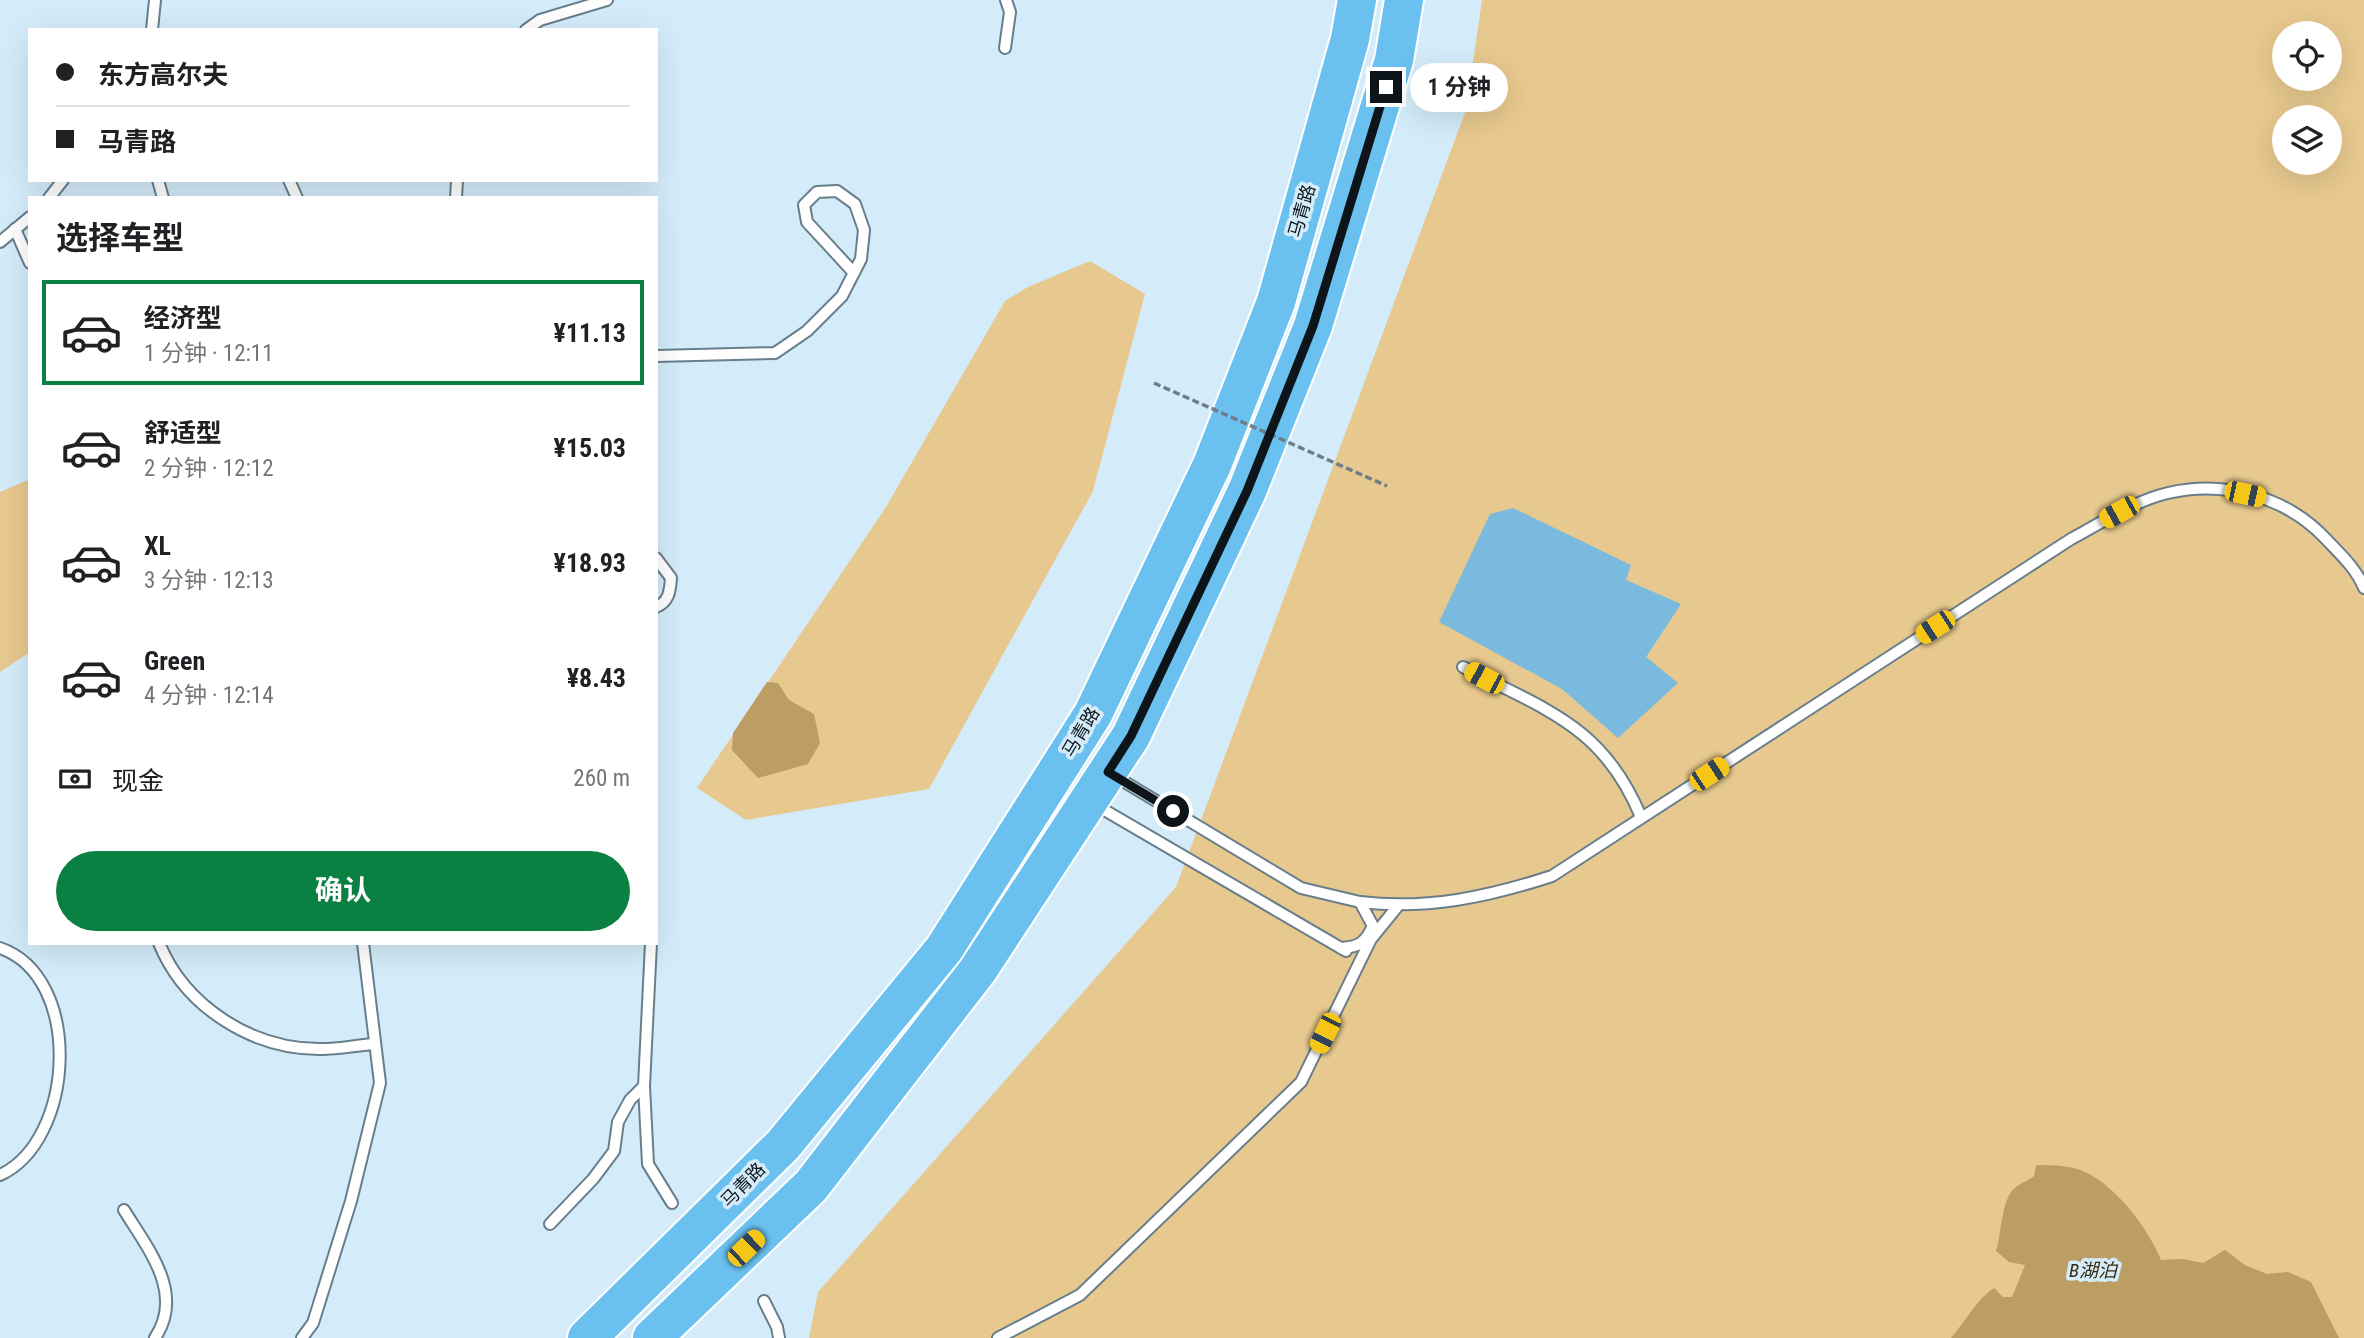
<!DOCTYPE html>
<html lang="zh">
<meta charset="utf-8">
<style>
body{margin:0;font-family:"Roboto Condensed","Noto Sans SC",sans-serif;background:#f2f2f2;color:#202124;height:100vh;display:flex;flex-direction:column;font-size:26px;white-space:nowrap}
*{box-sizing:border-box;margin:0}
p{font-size:23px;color:#757577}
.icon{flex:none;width:38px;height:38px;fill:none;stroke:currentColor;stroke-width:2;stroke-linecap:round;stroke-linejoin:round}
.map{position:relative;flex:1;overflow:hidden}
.sheet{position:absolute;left:28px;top:196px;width:630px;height:749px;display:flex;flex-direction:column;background:#fff;border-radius:0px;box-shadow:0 7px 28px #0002}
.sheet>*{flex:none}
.banner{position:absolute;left:28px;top:28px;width:630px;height:154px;border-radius:0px;box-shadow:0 7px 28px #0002;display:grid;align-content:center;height:154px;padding:0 28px;background:#fff}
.controls{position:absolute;left:2272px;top:21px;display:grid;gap:14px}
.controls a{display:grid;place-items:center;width:70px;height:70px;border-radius:50%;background:#fff;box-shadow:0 7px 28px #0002;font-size:35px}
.end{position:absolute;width:32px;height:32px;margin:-16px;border:9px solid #0d151a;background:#fff;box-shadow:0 0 0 4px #fff}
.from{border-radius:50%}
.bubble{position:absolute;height:49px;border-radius:24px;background:#fff;box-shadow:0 7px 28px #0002;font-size:23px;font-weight:700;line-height:49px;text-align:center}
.car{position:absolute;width:21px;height:42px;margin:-21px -10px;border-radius:9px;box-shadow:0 0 5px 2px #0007;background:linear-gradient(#f5c518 24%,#345 0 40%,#f5c518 0 76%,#345 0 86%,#f5c518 0)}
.banner b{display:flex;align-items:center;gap:24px;height:66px;font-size:26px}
.banner b+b{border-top:2px solid #e0e0e0}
.banner i{width:18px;height:18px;background:#202124}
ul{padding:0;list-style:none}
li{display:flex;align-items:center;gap:21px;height:105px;margin:0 14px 10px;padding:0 14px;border:4px solid transparent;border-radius:0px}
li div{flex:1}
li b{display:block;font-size:26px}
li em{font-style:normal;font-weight:700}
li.on{border-color:#0b8043}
li>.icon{width:63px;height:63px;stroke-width:1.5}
h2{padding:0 28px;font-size:32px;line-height:84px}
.pay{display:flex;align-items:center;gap:18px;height:77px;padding:0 28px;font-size:26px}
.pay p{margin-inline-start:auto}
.action{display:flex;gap:14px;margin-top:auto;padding:14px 28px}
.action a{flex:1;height:80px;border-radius:42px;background:#0b8043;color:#fff;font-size:28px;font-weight:700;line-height:80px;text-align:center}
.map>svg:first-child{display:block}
</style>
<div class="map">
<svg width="2364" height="1338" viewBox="0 0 2364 1338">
<rect width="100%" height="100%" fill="#d4ecfa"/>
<!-- green -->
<g fill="#e7c88e" fill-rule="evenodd">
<path d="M 1482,0 L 2364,0 L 2364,1338 L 809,1338 L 818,1292 L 1176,887 L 1466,110 ZM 2284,33 L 2329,33 L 2329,79 L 2284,79 ZM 2284,117 L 2329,117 L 2329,163 L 2284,163 Z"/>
<path d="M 1090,261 L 1145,294 L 1093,491 L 929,789 L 746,820 L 697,788 L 886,507 L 1005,301 L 1028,287 Z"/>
<path d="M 30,479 L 30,652 L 0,672 L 0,492 Z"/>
</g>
<!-- water -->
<g fill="#bc9d63">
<path d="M 767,682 L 778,683 L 789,700 L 814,714 L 820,743 L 808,764 L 758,778 L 732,750 L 733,733 Z"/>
<path d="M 2036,1165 C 2054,1165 2073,1165 2089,1174 C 2119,1190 2149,1230 2161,1260 L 2183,1259 L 2203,1263 L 2225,1250 L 2245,1265 L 2267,1274 L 2288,1272 L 2311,1282 L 2339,1338 L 1951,1338 C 1964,1323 1979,1297 1994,1288 L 2003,1297 L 2012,1297 L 2025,1265 L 2009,1262 L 1996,1251 C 2002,1233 2001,1199 2015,1188 C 2020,1183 2028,1181 2034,1176 Z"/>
</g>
<!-- building -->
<path fill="#79bade" d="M 1513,508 L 1631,565 L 1626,580 L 1681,604 L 1646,657 L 1678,683 L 1618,738 L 1562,689 L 1439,622 L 1490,514 Z"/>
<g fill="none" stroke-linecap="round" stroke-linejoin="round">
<!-- lane casing -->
<g stroke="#687e8b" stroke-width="14">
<g id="lane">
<path d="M 152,30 L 155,0"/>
<path d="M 526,30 L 540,20 L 607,0"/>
<path d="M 1005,48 L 1010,12 L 1006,0"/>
<path d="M 158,180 L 163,198"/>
<path d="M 289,180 L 297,198"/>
<path d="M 49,198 L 63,180"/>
<path d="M 456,198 L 457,180"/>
<path d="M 15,229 L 30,263"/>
<path d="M 0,242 L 30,217"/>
<path d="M 656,356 L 775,353 L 807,331 L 842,296 L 861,259 L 864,230 L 855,204 L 837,191 L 817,192 L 804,205 L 807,222 L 854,273"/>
<path d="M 656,558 L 671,578 C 670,591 669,602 656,607"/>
<path d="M 1463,667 C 1545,710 1603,725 1641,817"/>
<path d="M 1113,775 L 1301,888 L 1360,902 L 1373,926 C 1365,943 1359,947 1341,948"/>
<path d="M 1094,804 L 1346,951"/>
<path d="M 1360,902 C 1427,910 1488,897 1552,876 L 2071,539 C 2101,523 2134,501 2168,493 C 2224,480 2285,496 2325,538 C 2340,554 2356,568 2364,588"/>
<path d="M 159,943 C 185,1007 253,1050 322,1049 C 339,1049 358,1045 375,1044"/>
<path d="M 651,943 L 644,1086 L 648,1164 L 672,1203"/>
<path d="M 0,948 C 84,977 75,1141 0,1175"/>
<path d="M 124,1210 C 148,1249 185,1293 155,1338"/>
<path d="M 550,1224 L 593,1179 L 614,1151 L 618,1122 L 630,1100 L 644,1086"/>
<path d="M 764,1301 L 777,1327 L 779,1338"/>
<path d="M 302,1338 L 313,1323 L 351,1201 L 380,1083 L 363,943"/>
<path d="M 998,1338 L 1080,1295 L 1301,1082 L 1371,939 L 1397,907"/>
</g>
</g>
<!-- highway casing -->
<g stroke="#fff" stroke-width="42">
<g id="highway">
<path d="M 587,1338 L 783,1145 L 944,949 L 1093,714 L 1212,465 L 1276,302 L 1350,39 L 1357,0"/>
<path d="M 652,1338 L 811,1186 L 978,970 L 1131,736 L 1247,491 L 1313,326 L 1394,60 L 1404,0"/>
</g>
</g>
<!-- lane -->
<use href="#lane" stroke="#fff" stroke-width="10"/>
<!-- highway -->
<use href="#highway" stroke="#6ac1ef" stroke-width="38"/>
<!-- path-bridge -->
<path stroke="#6e7d87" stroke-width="3.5" stroke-dasharray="7 3.5" stroke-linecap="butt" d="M 1154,383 L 1387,486"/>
</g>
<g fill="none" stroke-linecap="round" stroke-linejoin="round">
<!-- route -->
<path stroke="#0d151a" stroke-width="9" d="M 1173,811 L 1108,772 L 1131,736 L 1247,491 L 1313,326 L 1386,87"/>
</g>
<g text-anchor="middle" stroke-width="7" stroke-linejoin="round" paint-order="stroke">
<!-- street labels -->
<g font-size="18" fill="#0d151a" stroke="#d4ecfa">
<text transform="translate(1302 211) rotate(-74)" y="6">马青路</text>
<text transform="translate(1081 732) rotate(-59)" y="6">马青路</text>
<text transform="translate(743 1185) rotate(-45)" y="6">马青路</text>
</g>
<!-- water labels -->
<g font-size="19" font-style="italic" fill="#372a0f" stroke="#d4ecfa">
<text x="2093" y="1277">B湖泊</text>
</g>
</g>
</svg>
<div class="controls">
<a><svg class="icon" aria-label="locate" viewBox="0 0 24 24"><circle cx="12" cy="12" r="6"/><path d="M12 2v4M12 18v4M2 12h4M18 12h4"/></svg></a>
<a><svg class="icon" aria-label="layers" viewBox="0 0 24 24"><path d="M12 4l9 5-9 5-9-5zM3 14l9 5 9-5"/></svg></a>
</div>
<i class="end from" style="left:1173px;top:811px"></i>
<i class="end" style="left:1386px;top:87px"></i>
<div class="bubble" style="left:1410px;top:63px;width:98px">1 分钟</div>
<i class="car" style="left:2245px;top:494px;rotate:102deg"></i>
<i class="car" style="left:2119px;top:512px;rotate:241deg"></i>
<i class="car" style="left:1935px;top:627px;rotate:237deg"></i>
<i class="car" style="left:1484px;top:678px;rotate:298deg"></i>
<i class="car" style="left:1709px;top:774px;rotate:57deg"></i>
<i class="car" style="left:1325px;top:1033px;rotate:206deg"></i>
<i class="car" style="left:746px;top:1248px;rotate:46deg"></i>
<div class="banner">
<b><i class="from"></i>东方高尔夫</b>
<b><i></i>马青路</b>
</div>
<section class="sheet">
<h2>选择车型</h2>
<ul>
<li class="on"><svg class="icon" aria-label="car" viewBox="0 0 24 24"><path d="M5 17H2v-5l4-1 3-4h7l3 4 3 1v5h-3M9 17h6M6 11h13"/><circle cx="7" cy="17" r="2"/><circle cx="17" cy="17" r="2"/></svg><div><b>经济型</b><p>1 分钟 · 12:11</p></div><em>¥11.13</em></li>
<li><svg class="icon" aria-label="car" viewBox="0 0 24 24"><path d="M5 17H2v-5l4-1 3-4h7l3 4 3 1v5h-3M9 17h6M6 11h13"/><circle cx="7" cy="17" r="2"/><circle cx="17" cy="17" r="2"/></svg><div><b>舒适型</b><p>2 分钟 · 12:12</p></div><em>¥15.03</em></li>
<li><svg class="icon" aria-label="car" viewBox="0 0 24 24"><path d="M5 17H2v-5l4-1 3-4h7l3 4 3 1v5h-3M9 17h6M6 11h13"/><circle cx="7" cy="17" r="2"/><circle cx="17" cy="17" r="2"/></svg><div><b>XL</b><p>3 分钟 · 12:13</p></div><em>¥18.93</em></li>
<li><svg class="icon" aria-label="car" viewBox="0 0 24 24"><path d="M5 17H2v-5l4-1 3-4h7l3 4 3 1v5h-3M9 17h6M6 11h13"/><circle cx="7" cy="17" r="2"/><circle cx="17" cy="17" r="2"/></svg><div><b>Green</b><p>4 分钟 · 12:14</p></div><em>¥8.43</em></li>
</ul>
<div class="pay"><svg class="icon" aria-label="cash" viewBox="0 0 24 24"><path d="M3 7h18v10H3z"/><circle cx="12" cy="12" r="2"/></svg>现金<p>260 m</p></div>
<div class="action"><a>确认</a></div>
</section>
</div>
